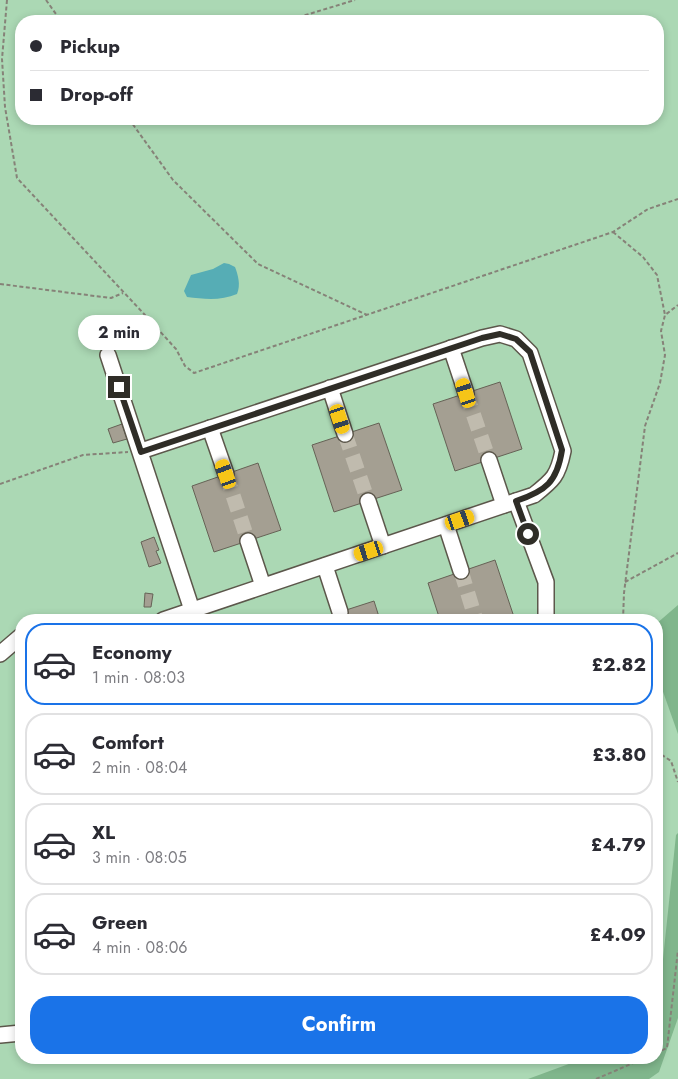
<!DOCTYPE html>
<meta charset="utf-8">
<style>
body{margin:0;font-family:Jost,sans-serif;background:#f2f2f3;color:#2b2b33;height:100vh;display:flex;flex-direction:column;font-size:19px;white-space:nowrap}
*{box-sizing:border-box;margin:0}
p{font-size:16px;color:#7c7c81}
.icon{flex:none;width:28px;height:28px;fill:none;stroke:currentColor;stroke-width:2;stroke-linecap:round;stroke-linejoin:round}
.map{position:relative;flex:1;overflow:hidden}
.drawer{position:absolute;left:15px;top:614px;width:648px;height:450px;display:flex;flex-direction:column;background:#fff;border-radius:20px;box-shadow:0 2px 8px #0003}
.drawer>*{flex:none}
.banner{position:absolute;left:15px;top:15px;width:649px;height:110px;border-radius:20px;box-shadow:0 2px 8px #0003;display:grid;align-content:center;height:110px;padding:0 15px;background:#fff}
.end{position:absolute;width:22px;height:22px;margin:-11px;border:6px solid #2f2d27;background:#fff;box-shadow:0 0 0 2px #fff}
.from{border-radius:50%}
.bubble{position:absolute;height:35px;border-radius:18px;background:#fff;box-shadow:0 2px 8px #0003;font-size:16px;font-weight:700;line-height:35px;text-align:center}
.car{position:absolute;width:15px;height:30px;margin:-15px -8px;border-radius:6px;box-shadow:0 0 4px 1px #0007;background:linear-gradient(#f5c518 24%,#345 0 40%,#f5c518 0 76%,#345 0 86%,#f5c518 0)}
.banner b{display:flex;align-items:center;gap:18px;height:48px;font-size:19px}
.banner b+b{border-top:1px solid #e1e1e2}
.banner i{width:12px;height:12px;background:#2b2b33}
ul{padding:9px 0 0;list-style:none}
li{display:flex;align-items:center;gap:15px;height:82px;margin:0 10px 8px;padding:0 5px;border:2px solid #e1e1e2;border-radius:20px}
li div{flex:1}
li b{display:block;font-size:19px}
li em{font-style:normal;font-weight:700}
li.on{border-color:#1a73e8}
li>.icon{width:45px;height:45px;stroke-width:1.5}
.cta{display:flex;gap:10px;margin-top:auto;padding:10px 15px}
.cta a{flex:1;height:58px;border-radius:20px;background:#1a73e8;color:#fff;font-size:20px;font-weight:700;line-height:58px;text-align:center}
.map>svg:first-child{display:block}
</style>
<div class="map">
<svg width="678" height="1079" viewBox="0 0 678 1079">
<rect width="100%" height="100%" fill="#e4ded0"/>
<!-- green -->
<path fill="#abd8b4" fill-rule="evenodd" d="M 0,0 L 678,0 L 678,1079 L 0,1079 ZM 21,21 L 658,21 L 658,119 L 21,119 ZM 21,620 L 656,620 L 656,1058 L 21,1058 Z"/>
<!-- forest -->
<g fill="#80b68c">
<path d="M 678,605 L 678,734 L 656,672 L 656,624 Z"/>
<path d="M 678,833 L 678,1018 L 659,1072 L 649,1079 L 528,1079 L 585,1058 L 656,1058 L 656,1026 L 676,835 Z"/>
</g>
<!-- water -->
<path fill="#56adb5" d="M 224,263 L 229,264 L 235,267 C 238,275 241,285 237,294 C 221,301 204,299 187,297 L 184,291 L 191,275 L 213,269 Z"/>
<!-- building -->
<g fill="#a49f92" stroke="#666256">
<path d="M 500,382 L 522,449 L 455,471 L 433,404 Z"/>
<path d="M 379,423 L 402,490 L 334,512 L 312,445 Z"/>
<path d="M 122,424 L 127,439 L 113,443 L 108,429 Z"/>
<path d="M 258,463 L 281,530 L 214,552 L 192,486 Z"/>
<path d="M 154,537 L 159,550 L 156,551 L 161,563 L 149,567 L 141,542 Z"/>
<path d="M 495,560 L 515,620 L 440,620 L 428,583 Z"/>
<path d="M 145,593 L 153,594 L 151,607 L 144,607 Z"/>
<path d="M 374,601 L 380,620 L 317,620 L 340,612 Z"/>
</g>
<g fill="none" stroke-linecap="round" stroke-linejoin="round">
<!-- minor-tunnel -->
<g stroke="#c0bbae" stroke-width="15" stroke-dasharray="15 8" stroke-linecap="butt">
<path d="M 466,393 L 489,460"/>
<path d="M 345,434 L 368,501"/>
<path d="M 226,474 L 248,541"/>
<path d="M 461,571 L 476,620"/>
</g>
<!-- minor casing -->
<g stroke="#5c574b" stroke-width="18">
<g id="minor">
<path d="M 451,348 L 466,393"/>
<path d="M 108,355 L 192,610"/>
<path d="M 330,388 L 345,434"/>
<path d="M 210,428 L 226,474"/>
<path d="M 141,451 L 482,338 L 500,334 L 516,339 L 530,353 L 563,451 C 558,476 553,480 534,495 L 163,620"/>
<path d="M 489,460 L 504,505"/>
<path d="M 368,501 L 383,546"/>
<path d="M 516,501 L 546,582 L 546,620"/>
<path d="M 446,525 L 461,571"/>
<path d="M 248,541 L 263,586"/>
<path d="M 325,566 L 340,612"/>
<path d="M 0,654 L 21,636"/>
<path d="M 0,1035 L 21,1033"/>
</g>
</g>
<!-- path -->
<g stroke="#868278" stroke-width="2" stroke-dasharray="4 2.5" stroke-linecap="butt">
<path d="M 7,0 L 2,59 L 5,107 L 17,178 L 145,315 L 176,349 L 185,366 L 194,373 L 613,232 L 648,209 L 678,199"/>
<path d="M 46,0 L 61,21"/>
<path d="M 286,21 L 355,0"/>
<path d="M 129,119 L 173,180 L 258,264 L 367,315"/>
<path d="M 613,232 L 643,257 L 657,275 L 665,315"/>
<path d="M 0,284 L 111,298 L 123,293"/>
<path d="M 0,484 L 83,455 L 128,452"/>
<path d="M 625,582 L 678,553"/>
<path d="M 623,620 L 624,593 L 645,426 L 660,383 L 665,355 L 661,331 L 665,315 L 678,305"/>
<path d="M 656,751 L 671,761 L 678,782"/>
<path d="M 656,1053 L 667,1048 L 678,950"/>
<path d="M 596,1079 L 645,1058"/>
</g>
<!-- minor -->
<use href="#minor" stroke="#fff" stroke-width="15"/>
</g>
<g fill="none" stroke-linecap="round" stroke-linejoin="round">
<!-- route -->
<path stroke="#2f2d27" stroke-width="6" d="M 119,387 L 141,452 L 482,338 L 500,334 L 516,339 L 530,352 L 562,450 C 557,482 546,491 516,501 L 528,534"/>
</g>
</svg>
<i class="end from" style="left:528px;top:534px"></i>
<i class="end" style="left:119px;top:387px"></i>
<div class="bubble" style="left:78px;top:315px;width:82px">2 min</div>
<i class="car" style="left:466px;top:393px;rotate:342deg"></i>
<i class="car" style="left:340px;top:419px;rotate:162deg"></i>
<i class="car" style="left:226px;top:474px;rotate:340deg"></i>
<i class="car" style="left:460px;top:520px;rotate:71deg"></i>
<i class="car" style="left:369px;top:551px;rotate:252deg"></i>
<div class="banner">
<b><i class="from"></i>Pickup</b>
<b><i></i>Drop-off</b>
</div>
<section class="drawer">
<ul>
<li class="on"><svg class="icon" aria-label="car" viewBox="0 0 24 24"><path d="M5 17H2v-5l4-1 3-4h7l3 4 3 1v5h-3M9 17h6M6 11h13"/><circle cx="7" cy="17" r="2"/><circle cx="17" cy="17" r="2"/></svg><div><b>Economy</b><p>1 min · 08:03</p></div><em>£2.82</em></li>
<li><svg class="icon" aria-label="car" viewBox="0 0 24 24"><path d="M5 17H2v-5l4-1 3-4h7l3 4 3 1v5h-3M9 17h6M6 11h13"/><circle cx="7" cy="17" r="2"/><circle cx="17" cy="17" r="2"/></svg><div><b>Comfort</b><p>2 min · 08:04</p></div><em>£3.80</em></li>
<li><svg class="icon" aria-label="car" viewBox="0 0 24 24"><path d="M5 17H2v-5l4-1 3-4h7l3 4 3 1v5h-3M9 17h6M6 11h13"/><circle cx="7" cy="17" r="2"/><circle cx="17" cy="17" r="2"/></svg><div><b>XL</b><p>3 min · 08:05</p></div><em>£4.79</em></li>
<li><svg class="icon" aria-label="car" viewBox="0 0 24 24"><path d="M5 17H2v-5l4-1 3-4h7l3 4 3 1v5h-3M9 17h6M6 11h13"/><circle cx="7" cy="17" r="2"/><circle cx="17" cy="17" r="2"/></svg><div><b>Green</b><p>4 min · 08:06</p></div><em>£4.09</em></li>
</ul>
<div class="cta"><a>Confirm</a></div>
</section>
</div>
